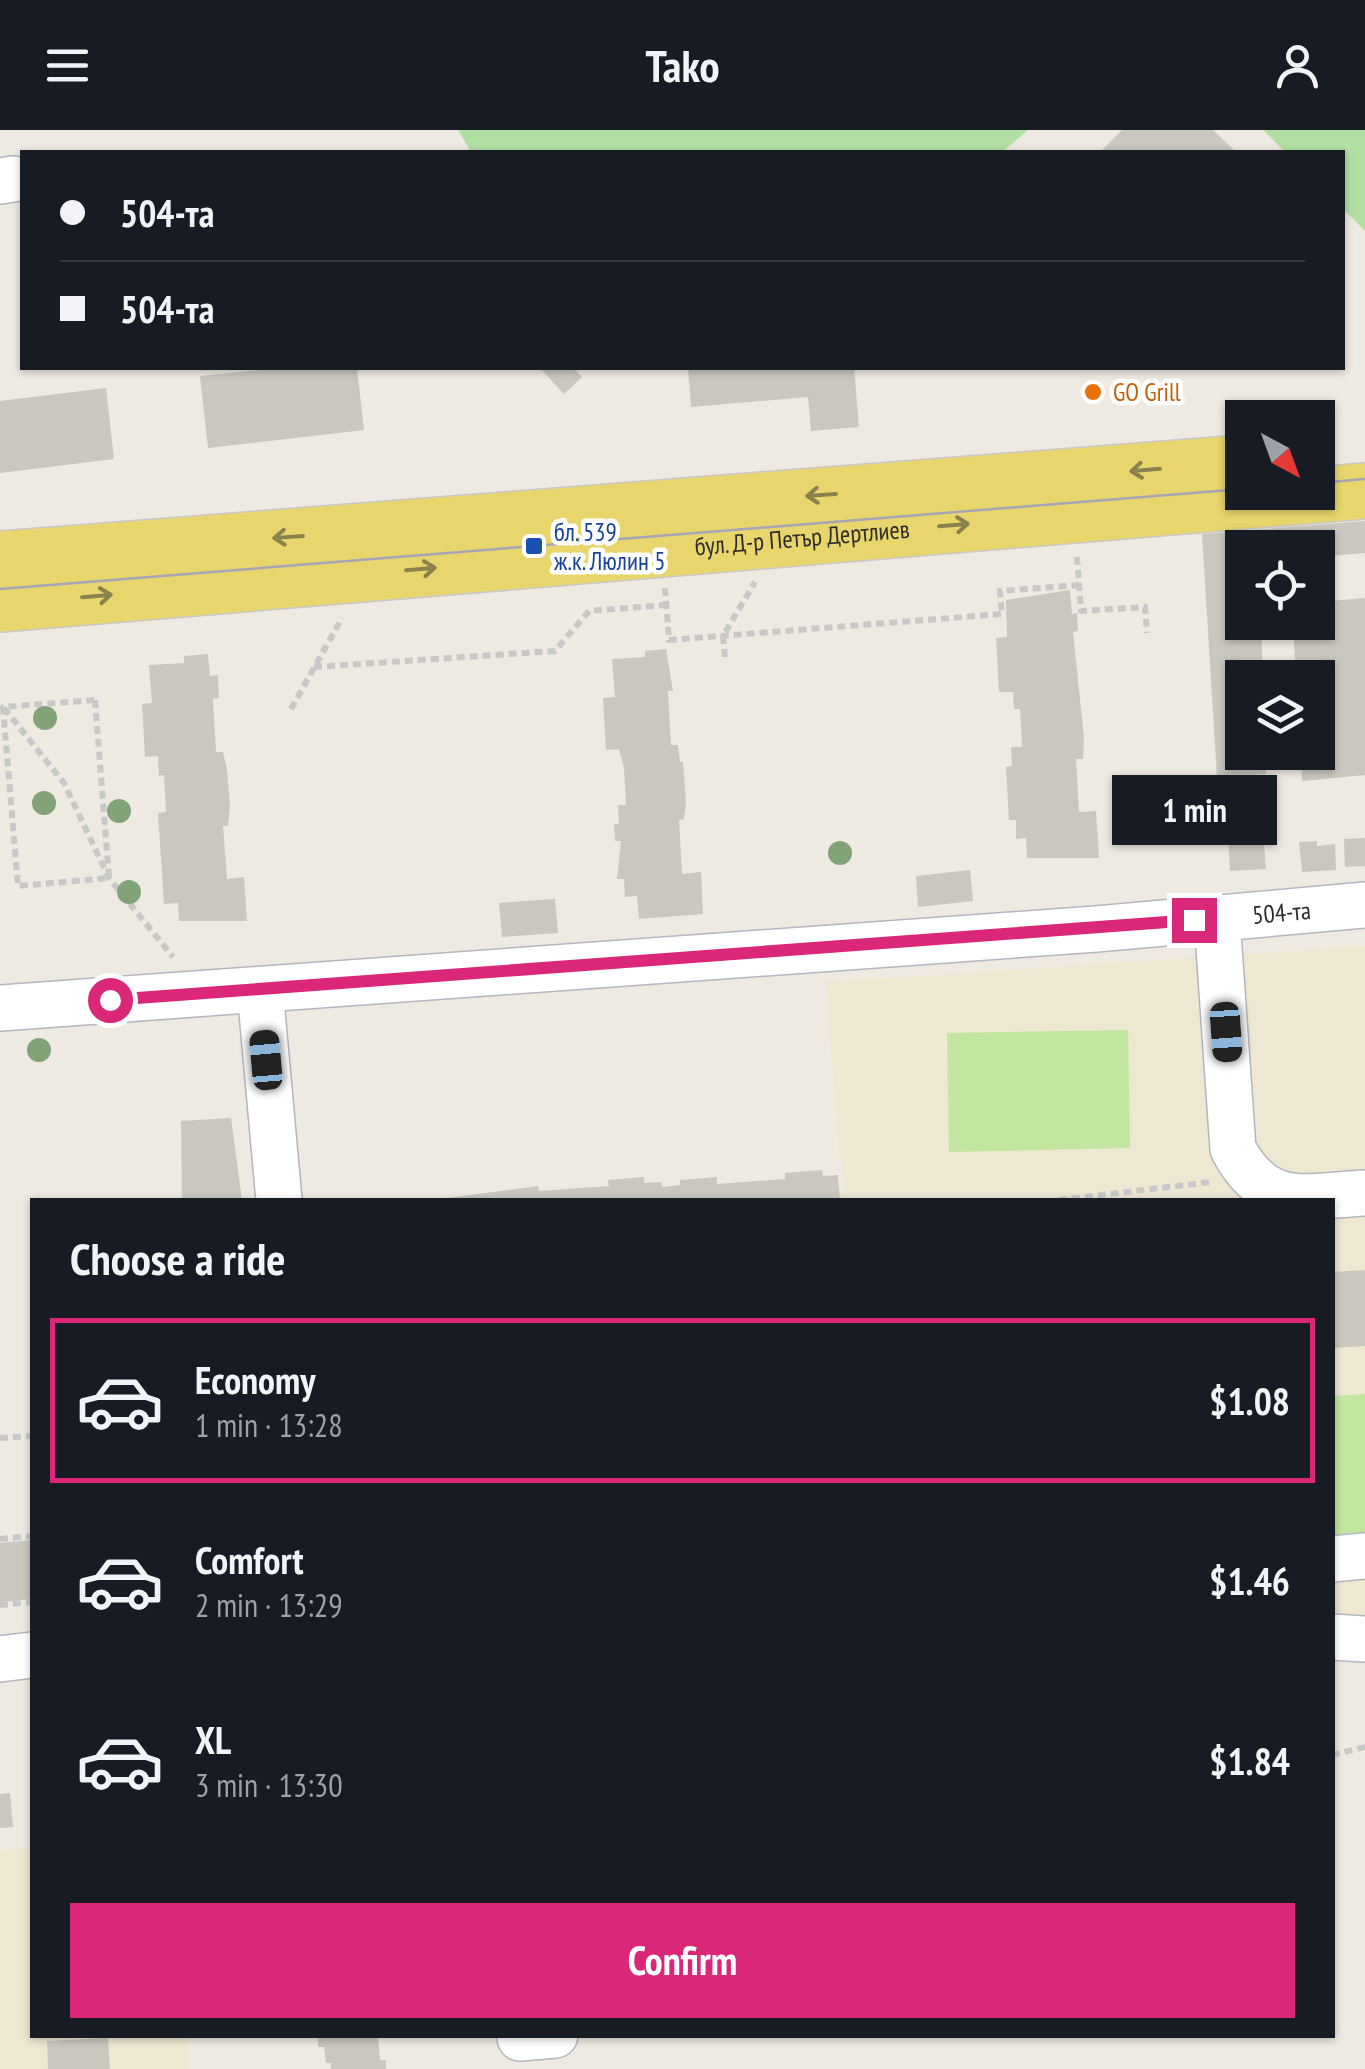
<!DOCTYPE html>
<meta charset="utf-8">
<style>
body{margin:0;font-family:"PT Sans Narrow",sans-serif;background:#242831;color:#f1f3f6;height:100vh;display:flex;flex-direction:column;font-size:38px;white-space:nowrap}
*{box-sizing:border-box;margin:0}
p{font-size:32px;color:#9ea1a6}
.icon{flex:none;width:55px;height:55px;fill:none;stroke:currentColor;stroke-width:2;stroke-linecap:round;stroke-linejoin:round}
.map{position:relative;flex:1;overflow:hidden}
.sheet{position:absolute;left:30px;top:1068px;width:1305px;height:840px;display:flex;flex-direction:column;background:#171b24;border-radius:0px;box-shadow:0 2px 8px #0004}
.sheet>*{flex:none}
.hud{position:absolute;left:20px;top:20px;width:1325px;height:220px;border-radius:0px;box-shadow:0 2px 8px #0004;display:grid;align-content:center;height:220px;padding:0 40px;background:#171b24}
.needle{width:65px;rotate:139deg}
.controls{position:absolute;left:1225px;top:270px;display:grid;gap:20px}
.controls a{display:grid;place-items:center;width:110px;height:110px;border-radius:0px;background:#171b24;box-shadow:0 2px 8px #0004;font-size:50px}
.end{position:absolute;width:45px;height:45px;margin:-22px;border:12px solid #db2777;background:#fff;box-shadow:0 0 0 5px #fff}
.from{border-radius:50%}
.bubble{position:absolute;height:70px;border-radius:0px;background:#171b24;box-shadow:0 2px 8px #0004;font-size:32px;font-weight:600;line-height:70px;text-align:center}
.car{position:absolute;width:30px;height:60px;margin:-30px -15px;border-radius:12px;box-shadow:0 0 8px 2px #0007;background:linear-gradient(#222 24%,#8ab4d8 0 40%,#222 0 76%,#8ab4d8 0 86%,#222 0)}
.hud b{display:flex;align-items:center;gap:35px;height:95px;font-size:38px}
.hud b+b{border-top:2px solid #363941}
.hud i{width:25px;height:25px;background:#f1f3f6}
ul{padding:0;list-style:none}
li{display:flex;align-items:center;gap:30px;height:165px;margin:0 20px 15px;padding:0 20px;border:5px solid transparent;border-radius:0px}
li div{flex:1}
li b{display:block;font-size:38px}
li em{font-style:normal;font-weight:600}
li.active{border-color:#db2777}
li>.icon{width:90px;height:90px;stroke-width:1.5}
h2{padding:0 40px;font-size:45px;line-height:120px}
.primary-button{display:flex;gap:20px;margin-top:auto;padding:20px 40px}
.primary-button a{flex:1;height:115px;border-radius:0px;background:#db2777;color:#fff;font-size:40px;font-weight:600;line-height:115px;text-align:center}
header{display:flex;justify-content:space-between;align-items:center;height:130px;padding:0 40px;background:#171b24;font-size:45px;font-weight:600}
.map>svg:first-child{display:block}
</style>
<header><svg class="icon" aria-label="menu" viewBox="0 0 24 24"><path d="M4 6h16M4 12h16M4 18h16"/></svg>Tako<svg class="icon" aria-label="person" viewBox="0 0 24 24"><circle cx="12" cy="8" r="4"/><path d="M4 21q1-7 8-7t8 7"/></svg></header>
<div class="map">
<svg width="1365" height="1939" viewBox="0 0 1365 1939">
<rect width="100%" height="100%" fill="#eee9e1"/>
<!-- education -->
<g fill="#eee7d2">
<path d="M 1365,816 L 1365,1514 L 1333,1516 L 1332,1070 L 844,1070 L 825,852 Z"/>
<path d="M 32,1718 L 32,1905 L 188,1905 L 190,1939 L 0,1939 L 0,1721 Z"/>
</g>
<!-- green -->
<g fill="#b2e0a2">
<path d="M 458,0 L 1028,0 L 1002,22 L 471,22 Z"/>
<path d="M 1263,0 L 1365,0 L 1365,101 L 1343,79 L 1342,22 L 1285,22 Z"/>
</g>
<!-- pitch -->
<g fill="#c2e69f">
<path d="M 1128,900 L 1130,1018 L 949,1022 L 947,903 Z"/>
<path d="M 1365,1264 L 1365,1413 L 1333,1415 L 1333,1266 Z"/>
</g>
<!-- building -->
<g fill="#cac7bf">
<path d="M 1122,0 L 1213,0 L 1236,22 L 1100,22 Z"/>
<path d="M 278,238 L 357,238 L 364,300 L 208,318 L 200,246 Z"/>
<path d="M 540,238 L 573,238 L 582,247 L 564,264 Z"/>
<path d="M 688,238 L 854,238 L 859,297 L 811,301 L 808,267 L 691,277 Z"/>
<path d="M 106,258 L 114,329 L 0,343 L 0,271 Z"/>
<path d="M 1365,391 L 1365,423 L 1318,427 L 1318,418 L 1242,418 L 1242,432 L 1237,433 L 1242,492 L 1261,492 L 1263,548 L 1242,548 L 1242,622 L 1266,622 L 1266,644 L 1217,648 L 1202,404 Z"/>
<path d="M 1070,460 L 1072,484 L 1077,483 L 1078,501 L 1073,502 L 1084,608 L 1083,629 L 1076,629 L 1079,682 L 1096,681 L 1099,728 L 1027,728 L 1026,708 L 1016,709 L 1016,690 L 1009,690 L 1006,637 L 1012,636 L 1011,617 L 1022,617 L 1020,579 L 1014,579 L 1013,562 L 999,562 L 996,508 L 1007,507 L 1006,470 Z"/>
<path d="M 1365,468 L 1365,645 L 1302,651 L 1301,622 L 1318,622 L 1318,548 L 1296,548 L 1293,492 L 1318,492 L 1318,472 Z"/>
<path d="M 666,519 L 673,561 L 668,561 L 671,615 L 678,615 L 680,632 L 683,632 L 686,672 L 684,689 L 679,690 L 682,744 L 701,742 L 703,784 L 639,789 L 637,766 L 625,767 L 624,749 L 617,749 L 621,711 L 615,711 L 614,694 L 619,694 L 618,675 L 626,675 L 624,638 L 619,619 L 606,620 L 603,568 L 615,567 L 612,529 L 645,527 L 645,521 Z"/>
<path d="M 208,524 L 210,546 L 218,545 L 219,568 L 213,569 L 216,622 L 223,622 L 227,640 L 230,676 L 228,696 L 223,696 L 227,749 L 244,747 L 247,791 L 179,791 L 178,773 L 164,774 L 158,683 L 166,682 L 164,645 L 159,646 L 158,626 L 145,627 L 142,574 L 152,573 L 149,535 L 184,533 L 184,526 Z"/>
<path d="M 1263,701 L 1266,739 L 1230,741 L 1228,704 Z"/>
<path d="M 1365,708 L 1365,736 L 1345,737 L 1344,709 Z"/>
<path d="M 1317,711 L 1317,716 L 1335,714 L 1336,740 L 1302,742 L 1299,712 Z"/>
<path d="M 970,740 L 973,771 L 918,777 L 916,746 Z"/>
<path d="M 555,769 L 558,803 L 502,807 L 499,773 Z"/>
<path d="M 231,988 L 242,1070 L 182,1070 L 181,991 Z"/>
<path d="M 822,1040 L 823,1046 L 838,1045 L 840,1070 L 432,1070 L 538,1056 L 539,1061 L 609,1056 L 608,1050 L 644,1047 L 644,1053 L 661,1052 L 662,1057 L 680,1055 L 680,1050 L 717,1047 L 717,1054 L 785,1049 L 785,1043 Z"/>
<path d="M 1365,1140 L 1365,1216 L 1332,1218 L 1332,1142 Z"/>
<path d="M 31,1410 L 32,1469 L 0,1472 L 0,1413 Z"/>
<path d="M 10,1663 L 13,1697 L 0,1698 L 0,1664 Z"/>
<path d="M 318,1905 L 378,1905 L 380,1930 L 386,1930 L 386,1939 L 331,1939 L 331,1933 L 326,1933 L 324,1917 L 318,1917 Z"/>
<path d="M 108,1908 L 110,1939 L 48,1939 L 47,1911 Z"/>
</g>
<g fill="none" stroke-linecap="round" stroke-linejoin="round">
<!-- minor casing -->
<g stroke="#b4b6bf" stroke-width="48">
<g id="minor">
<path d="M 0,51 L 13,49"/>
<path d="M 1217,789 L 1233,1019 C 1266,1081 1304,1066 1365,1063"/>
<path d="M 260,860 L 279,1070"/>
<path id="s1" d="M 0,878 L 1096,799 L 1365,775"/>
<path d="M 1332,1429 L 1365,1426"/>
<path d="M 1332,1507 L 1365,1509"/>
<path d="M 0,1529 L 32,1525"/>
<path d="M 520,1908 L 555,1905"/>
</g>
</g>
<!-- major casing -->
<g stroke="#c8c8c8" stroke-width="58">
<g id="major">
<path d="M 0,429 L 1242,333"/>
<path id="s2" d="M 0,474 L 1365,361"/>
</g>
</g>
<!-- path -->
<g stroke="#c8c8c8" stroke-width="6" stroke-dasharray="8 5" stroke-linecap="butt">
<path d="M 1077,427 L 1081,481 L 1145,477 L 1147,503"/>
<path d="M 665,458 L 669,510 L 1002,484 L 1000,461 L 1080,455"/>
<path d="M 725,527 L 723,506 L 755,452"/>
<path d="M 314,537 L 555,521 L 589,481 L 666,475"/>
<path d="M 95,570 L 109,748 L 18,756 L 3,577 Z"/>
<path d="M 4,578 L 64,653 L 109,748 L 173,827"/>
<path d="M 291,579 L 342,488"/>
<path d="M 1059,1070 L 1211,1052"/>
<path d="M 0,1308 L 32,1306"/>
<path d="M 0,1409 L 32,1406"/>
<path d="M 0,1475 L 32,1472"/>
<path d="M 1332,1625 L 1365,1617"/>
</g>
<!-- minor -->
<use href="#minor" stroke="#fff" stroke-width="45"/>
<!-- major -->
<use href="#major" stroke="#e8d66c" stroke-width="55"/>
<!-- tram -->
<g stroke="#a4a5b6" stroke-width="2.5">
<path d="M 1318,353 L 1365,349"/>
<path d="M 0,459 L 1242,359"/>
</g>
</g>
<!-- trees -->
<g fill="#82a277">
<circle cx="45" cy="588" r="12"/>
<circle cx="44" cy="673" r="12"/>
<circle cx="119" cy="681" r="12"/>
<circle cx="840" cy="723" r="12"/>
<circle cx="129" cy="762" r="12"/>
<circle cx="39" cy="920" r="12"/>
</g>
<!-- one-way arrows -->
<defs><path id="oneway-shaft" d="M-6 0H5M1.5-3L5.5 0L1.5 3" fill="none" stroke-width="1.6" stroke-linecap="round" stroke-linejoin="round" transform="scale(2.5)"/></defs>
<g stroke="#8a824c">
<use href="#oneway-shaft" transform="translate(1145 340) rotate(175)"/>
<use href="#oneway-shaft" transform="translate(821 365) rotate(176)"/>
<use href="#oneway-shaft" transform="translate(954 395) rotate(-5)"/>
<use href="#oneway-shaft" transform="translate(288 407) rotate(176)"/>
<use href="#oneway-shaft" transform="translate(421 439) rotate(-5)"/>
<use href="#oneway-shaft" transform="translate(97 466) rotate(-5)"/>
</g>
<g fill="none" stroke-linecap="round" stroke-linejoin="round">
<!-- route -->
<path stroke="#db2777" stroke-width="12" d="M 110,870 L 1194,790"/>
</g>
<!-- markers -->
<circle fill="#e8710a" stroke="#fff" stroke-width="4" cx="1093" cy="262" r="10"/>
<rect fill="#1a4fb4" stroke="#fff" stroke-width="4" x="524" y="406" width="20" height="20" rx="5"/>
<g text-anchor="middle" stroke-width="9" stroke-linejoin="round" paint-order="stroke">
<!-- food labels -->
<g font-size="25" fill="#c56008" stroke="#fff" text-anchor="start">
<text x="1113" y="271">GO Grill</text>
</g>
<!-- transit labels -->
<g font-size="25" fill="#164399" stroke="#fff" text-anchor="start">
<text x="554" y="411">бл. 539<tspan x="554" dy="29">ж.к. Люлин 5</tspan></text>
</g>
<!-- street labels -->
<g font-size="25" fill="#2d2d2d" stroke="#fff">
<text dy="9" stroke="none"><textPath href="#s2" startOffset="805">бул. Д-р Петър Дертлиев</textPath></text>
<text dy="9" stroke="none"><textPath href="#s1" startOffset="1285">504-та</textPath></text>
</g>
</g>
</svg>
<div class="controls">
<a><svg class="needle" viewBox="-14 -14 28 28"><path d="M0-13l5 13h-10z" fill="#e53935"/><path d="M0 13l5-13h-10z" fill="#9ea1a6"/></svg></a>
<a><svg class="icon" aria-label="locate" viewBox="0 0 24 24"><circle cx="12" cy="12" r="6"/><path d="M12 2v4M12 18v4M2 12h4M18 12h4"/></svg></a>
<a><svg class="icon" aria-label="layers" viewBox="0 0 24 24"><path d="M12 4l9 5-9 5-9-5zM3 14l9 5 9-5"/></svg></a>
</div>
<i class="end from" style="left:110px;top:870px"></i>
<i class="end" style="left:1194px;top:790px"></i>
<div class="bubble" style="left:1112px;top:645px;width:165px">1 min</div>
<i class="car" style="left:1226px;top:902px;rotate:176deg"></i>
<i class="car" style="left:266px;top:930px;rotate:355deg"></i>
<div class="hud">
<b><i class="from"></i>504-та</b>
<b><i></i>504-та</b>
</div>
<section class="sheet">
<h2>Choose a ride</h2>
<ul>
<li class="active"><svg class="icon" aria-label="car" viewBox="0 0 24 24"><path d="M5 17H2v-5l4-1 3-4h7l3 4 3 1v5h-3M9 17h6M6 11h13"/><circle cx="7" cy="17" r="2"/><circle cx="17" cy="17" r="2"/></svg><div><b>Economy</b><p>1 min · 13:28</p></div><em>$1.08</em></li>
<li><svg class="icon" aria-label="car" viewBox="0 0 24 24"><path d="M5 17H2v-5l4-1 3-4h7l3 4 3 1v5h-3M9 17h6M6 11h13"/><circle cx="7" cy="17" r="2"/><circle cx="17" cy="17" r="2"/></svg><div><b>Comfort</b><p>2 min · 13:29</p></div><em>$1.46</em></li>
<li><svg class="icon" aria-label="car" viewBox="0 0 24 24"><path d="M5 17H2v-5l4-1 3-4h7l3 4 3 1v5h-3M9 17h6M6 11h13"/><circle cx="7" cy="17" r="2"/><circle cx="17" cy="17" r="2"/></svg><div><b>XL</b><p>3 min · 13:30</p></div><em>$1.84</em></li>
</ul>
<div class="primary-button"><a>Confirm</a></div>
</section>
</div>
